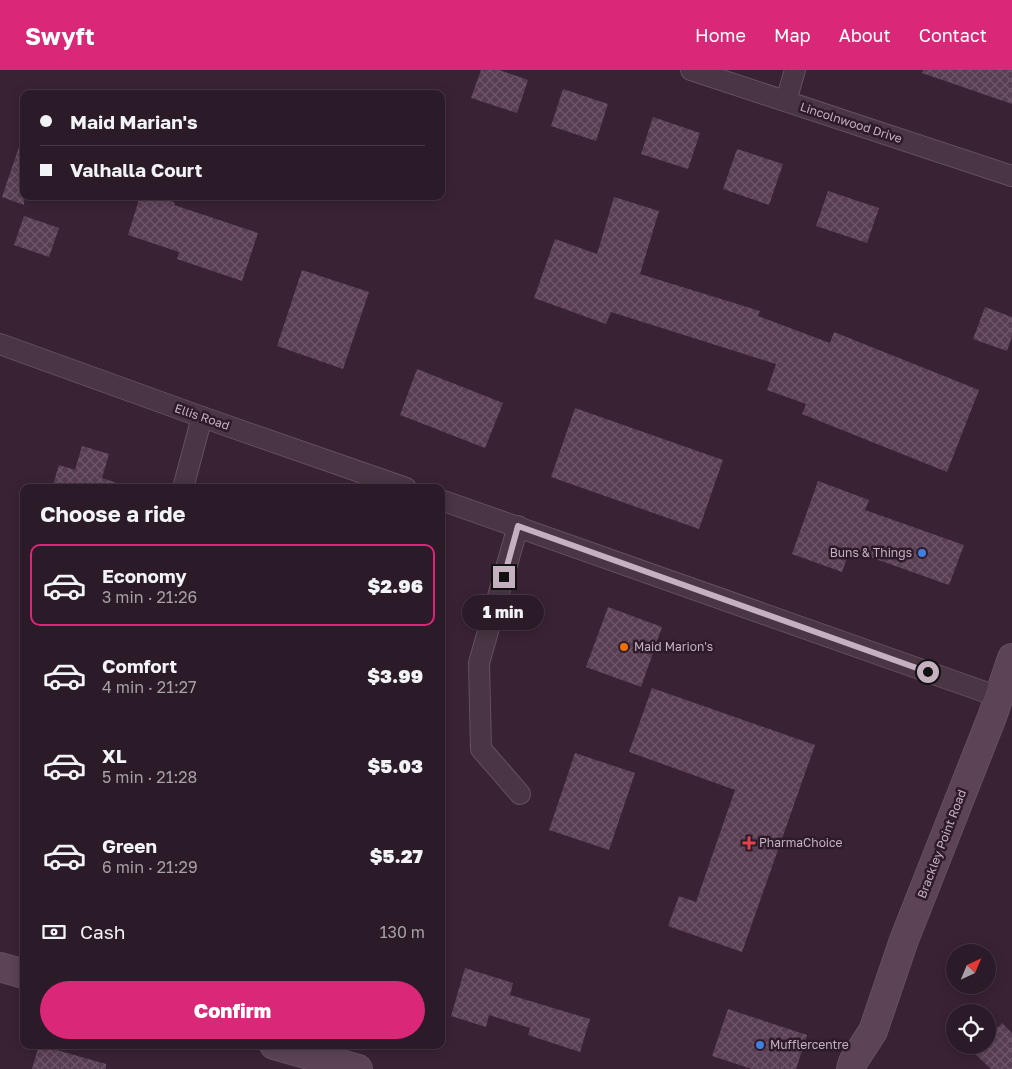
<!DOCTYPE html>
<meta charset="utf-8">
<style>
body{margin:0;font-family:"Golos Text",sans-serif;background:#372733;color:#f1f3f6;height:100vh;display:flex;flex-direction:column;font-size:19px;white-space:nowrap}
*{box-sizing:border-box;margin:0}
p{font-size:16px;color:#a6a1a7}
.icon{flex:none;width:28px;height:28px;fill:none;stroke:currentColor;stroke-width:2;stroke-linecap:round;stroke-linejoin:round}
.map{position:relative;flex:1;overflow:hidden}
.panel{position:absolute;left:20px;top:414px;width:425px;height:565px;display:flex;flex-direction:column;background:#2b1a27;border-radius:10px;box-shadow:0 2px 12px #0003,0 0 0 1px #473844}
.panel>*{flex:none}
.hud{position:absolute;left:20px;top:20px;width:425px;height:110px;border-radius:10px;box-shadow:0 2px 12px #0003,0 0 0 1px #473844;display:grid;align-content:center;height:110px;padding:0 20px;background:#2b1a27}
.needle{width:32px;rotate:44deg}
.fabs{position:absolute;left:946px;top:874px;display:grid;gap:10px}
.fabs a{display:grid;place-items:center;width:50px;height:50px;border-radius:50%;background:#2b1a27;box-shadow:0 2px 12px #0003,0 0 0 1px #473844;font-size:25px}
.end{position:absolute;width:22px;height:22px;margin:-11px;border:6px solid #c5b0c0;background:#111;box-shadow:0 0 0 2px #111}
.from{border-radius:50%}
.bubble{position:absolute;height:35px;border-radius:18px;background:#2b1a27;box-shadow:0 2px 12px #0003,0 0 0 1px #473844;font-size:16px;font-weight:800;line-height:35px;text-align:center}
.hud b{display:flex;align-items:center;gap:18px;height:48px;font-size:19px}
.hud b+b{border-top:1px solid #473844}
.hud i{width:12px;height:12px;background:#f1f3f6}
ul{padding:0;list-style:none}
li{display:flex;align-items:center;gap:15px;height:82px;margin:0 10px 8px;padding:0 10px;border:2px solid transparent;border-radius:10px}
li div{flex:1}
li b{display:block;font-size:19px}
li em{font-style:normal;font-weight:800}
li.active{border-color:#db2777}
li>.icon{width:45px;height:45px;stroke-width:1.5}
h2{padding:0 20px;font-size:22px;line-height:60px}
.pay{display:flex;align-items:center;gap:12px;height:55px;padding:0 20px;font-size:19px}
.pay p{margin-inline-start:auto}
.button{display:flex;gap:10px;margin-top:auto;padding:10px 20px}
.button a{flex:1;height:58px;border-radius:30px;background:#db2777;color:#fff;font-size:20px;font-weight:800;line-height:58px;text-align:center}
header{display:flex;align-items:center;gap:30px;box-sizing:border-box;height:70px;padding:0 25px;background:#db2777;color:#fff}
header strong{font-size:24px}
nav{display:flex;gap:28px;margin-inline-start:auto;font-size:18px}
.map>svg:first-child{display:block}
</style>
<header>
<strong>Swyft</strong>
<nav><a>Home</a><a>Map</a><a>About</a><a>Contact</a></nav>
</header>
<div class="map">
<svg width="1012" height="999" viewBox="0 0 1012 999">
<defs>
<pattern id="building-cross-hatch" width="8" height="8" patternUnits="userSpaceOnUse" patternTransform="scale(1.25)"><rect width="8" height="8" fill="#593e53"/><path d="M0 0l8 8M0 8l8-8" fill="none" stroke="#6f576a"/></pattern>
</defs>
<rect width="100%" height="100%" fill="#392234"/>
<!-- building -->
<g fill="url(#building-cross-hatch)">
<path d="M 481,0 L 499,0 L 528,10 L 517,43 L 471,28 Z"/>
<path d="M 923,0 L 1012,0 L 1012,34 L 922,3 Z"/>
<path d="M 563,19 L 608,34 L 596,71 L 551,56 Z"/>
<path d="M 653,47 L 700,63 L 688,99 L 641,84 Z"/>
<path d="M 20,74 L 24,75 L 24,135 L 2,127 Z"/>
<path d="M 737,79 L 783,94 L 769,135 L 723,119 Z"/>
<path d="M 828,121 L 879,138 L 867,173 L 816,156 Z"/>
<path d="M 140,126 L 157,126 L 175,133 L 174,135 L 258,163 L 242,211 L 177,189 L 179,182 L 128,165 Z"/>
<path d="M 614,127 L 659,141 L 640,204 L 760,241 L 758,246 L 830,273 L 834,262 L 979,320 L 947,402 L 802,344 L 806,334 L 767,320 L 776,294 L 611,242 L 606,254 L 534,228 L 555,169 L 597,184 Z"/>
<path d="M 24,146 L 59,158 L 49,187 L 14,175 Z"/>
<path d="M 302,200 L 369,222 L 343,299 L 277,276 Z"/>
<path d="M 985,237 L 1012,247 L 1012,266 L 1007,281 L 973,269 Z"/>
<path d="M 417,299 L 503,333 L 485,378 L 400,345 Z"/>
<path d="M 575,338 L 723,390 L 699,459 L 551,407 Z"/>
<path d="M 82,376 L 109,384 L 102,408 L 117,413 L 117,418 L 52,418 L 59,395 L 75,400 Z"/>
<path d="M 818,411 L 869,430 L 865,440 L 964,475 L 949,515 L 850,480 L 842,502 L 792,484 Z"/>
<path d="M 608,537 L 662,557 L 641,617 L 586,597 Z"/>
<path d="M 652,618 L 815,675 L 742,882 L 668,856 L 679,826 L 696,832 L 735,720 L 629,682 Z"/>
<path d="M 575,683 L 635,703 L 609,780 L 549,760 Z"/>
<path d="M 465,898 L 513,913 L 510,925 L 590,949 L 580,982 L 528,965 L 530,958 L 489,945 L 486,957 L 451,946 Z"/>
<path d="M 728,939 L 807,965 L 796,999 L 752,999 L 712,986 Z"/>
<path d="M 1002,953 L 1012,963 L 1012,999 L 991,999 L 973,982 L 980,975 L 988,975 L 988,968 Z"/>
<path d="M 39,975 L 106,994 L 106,999 L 32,999 Z"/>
</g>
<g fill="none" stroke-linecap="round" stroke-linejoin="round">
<!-- street casing -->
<g stroke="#64505f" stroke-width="22">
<g id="street">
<path d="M 691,0 L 1012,106"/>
<path d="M 786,31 L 795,0"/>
<path d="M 0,274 L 202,347 L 406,418"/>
<path d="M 183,418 L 202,347"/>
<path d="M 441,430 L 999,627"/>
<path d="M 518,456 L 479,593 L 481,679 L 520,724"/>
</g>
</g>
<!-- secondary casing -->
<g stroke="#64505f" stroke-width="30">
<g id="secondary">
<path d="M 0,897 L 24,904"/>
<path d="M 274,975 L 358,999"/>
<path d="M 851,999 L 853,992 L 873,961 L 904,870 L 992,647 L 1012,588"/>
</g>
</g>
<!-- street -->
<use href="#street" stroke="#493544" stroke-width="20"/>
<!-- secondary -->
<use href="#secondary" stroke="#5c4355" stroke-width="28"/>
</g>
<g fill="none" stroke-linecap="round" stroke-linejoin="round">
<!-- route -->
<path stroke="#c5b0c0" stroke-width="6" d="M 504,507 L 518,456 L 928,602"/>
</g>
<!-- markers -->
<g fill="#3f7fe0" stroke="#2e1b29" stroke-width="2">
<circle cx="922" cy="483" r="5"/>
<circle cx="760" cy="975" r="5"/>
</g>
<circle fill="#e8710a" stroke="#2e1b29" stroke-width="2" cx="624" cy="577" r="5"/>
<path fill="#e0444e" stroke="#2e1b29" stroke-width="2" d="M746.5 765.5h5v5h5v5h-5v5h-5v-5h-5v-5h5z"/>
<g text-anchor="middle" stroke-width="5" stroke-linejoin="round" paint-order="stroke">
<!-- street labels -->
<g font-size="12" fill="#c5b0c0" stroke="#2e1b29">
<text transform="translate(851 53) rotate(18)" y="4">Lincolnwood Drive</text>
<text transform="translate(202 347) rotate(19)" y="4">Ellis Road</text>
<text transform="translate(942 774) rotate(-69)" y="4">Brackley Point Road</text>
</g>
<!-- poi labels -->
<g font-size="12" fill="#c5b0c0" stroke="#2e1b29" text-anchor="start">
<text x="912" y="487" text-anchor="end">Buns &amp; Things</text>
<text x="634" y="581">Maid Marion's</text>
<text x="759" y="777">PharmaChoice</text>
<text x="770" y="979">Mufflercentre</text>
</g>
</g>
</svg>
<div class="fabs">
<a><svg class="needle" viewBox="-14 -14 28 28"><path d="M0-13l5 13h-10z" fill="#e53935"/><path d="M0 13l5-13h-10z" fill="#a6a1a7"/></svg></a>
<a><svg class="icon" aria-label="locate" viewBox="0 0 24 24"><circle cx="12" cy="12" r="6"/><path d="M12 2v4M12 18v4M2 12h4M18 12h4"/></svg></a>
</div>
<i class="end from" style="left:928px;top:602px"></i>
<i class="end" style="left:504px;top:507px"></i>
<div class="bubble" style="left:462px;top:525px;width:82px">1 min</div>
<div class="hud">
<b><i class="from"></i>Maid Marian's</b>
<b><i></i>Valhalla Court</b>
</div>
<section class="panel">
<h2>Choose a ride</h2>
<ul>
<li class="active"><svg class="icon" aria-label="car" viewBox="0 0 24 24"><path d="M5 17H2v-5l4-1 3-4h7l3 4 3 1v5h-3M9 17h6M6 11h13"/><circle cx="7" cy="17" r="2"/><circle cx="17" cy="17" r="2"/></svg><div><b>Economy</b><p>3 min · 21:26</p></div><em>$2.96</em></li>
<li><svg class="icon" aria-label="car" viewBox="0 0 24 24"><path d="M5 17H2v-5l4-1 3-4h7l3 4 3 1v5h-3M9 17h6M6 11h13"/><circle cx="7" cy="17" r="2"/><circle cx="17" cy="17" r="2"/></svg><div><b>Comfort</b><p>4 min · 21:27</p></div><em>$3.99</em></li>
<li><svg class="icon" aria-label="car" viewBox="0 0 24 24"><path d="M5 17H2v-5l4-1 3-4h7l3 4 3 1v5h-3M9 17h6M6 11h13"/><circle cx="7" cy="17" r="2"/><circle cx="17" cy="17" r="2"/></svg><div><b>XL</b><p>5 min · 21:28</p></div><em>$5.03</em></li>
<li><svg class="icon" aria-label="car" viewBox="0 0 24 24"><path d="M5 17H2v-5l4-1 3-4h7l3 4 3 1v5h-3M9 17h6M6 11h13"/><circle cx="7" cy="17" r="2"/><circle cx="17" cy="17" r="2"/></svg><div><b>Green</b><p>6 min · 21:29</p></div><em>$5.27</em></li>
</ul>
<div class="pay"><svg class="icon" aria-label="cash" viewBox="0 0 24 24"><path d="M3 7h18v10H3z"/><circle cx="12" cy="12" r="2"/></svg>Cash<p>130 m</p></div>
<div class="button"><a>Confirm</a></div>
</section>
</div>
